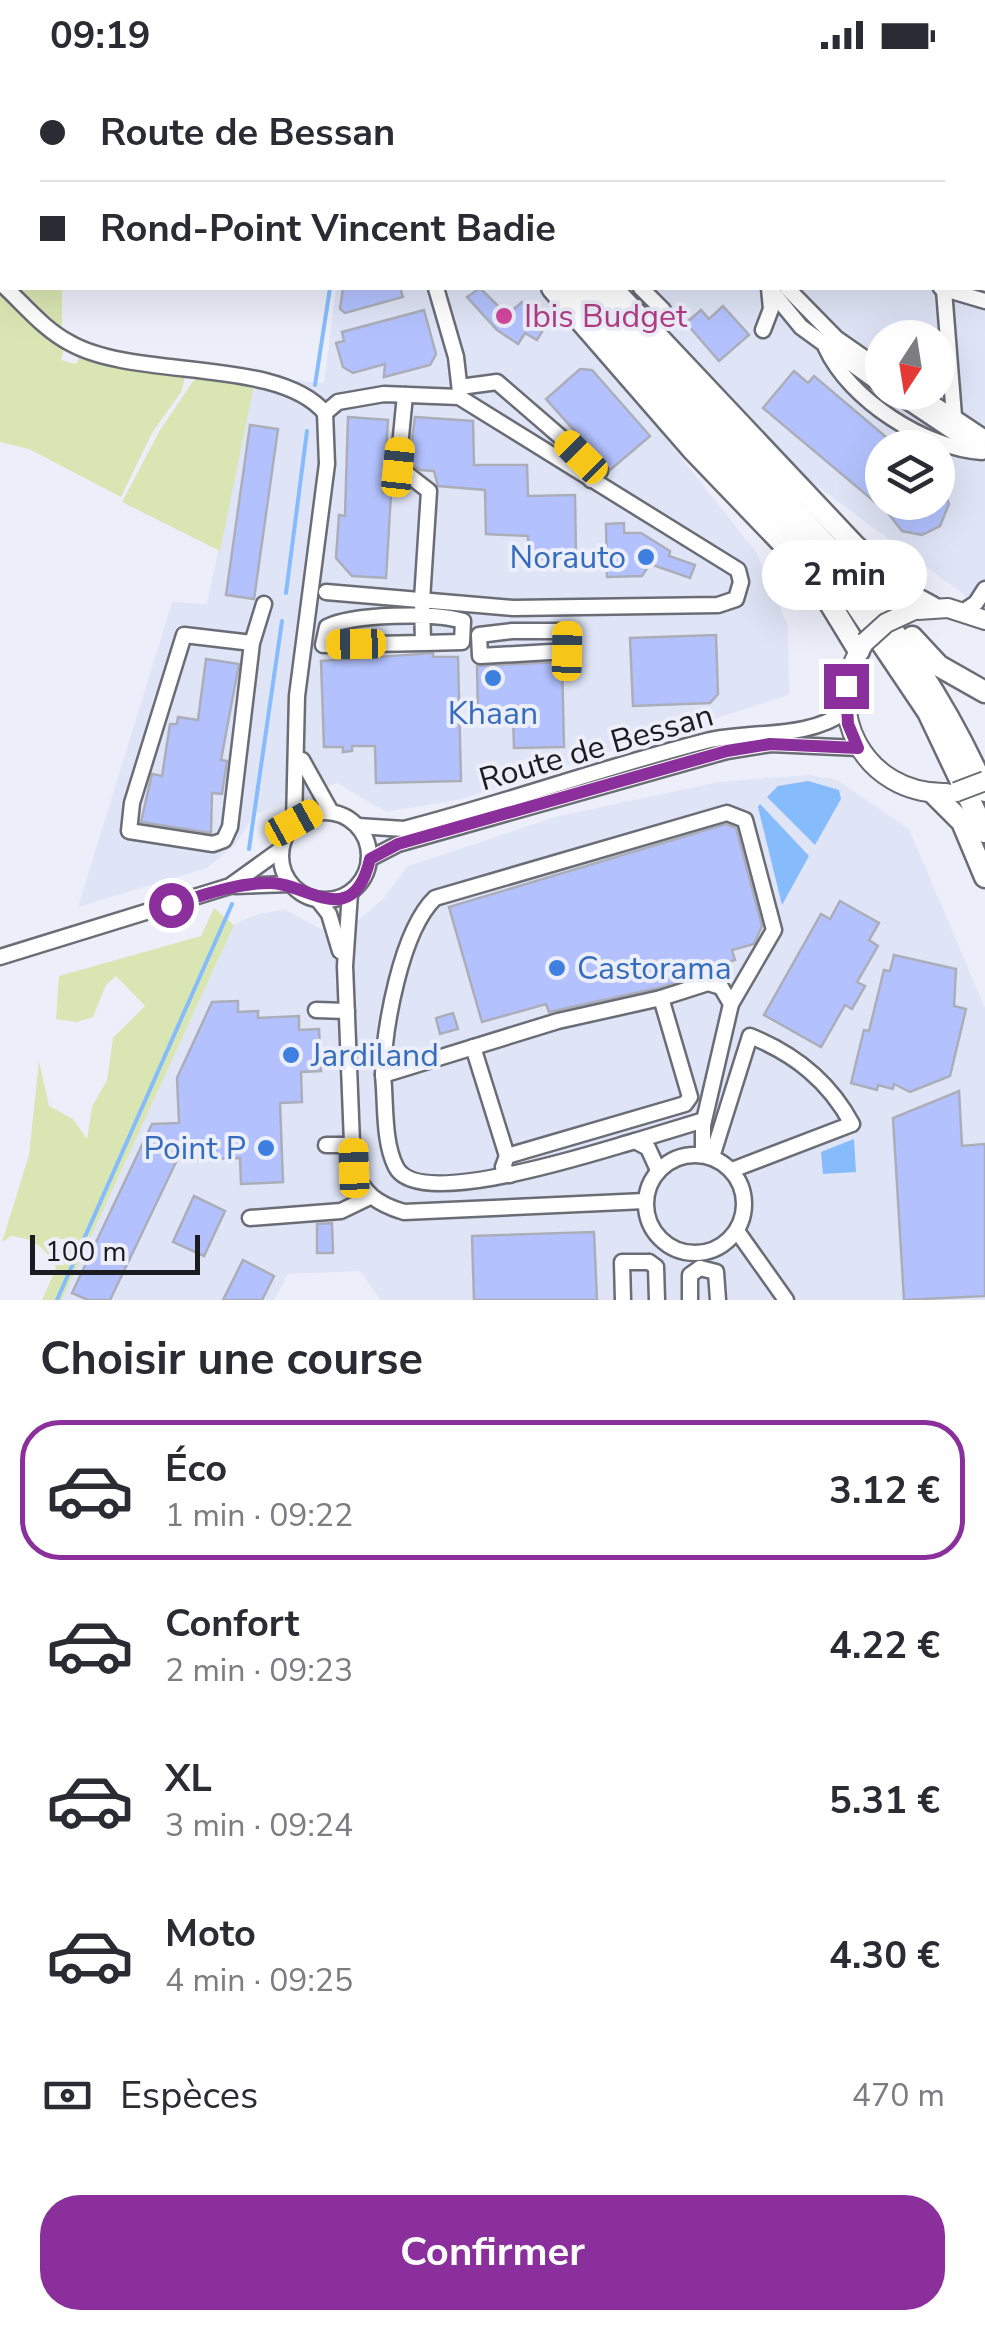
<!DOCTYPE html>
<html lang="fr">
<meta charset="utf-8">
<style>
body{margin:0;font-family:"Nunito Sans",sans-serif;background:#f2f2f3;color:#2b2b33;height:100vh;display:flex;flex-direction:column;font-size:38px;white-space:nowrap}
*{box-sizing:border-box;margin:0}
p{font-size:32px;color:#7c7c81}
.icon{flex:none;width:55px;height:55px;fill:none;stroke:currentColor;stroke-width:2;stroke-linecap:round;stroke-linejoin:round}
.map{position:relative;height:1230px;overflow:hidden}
.panel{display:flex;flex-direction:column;background:#fff;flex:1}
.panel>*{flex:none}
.banner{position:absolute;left:0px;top:0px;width:985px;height:220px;box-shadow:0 10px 40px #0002;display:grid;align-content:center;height:220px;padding:0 40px;background:#fff}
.needle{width:65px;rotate:192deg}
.tools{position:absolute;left:865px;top:250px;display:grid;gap:20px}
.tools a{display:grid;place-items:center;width:90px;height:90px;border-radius:50%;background:#fff;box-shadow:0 10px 40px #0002;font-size:50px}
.scale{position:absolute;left:30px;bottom:25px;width:170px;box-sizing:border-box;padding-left:10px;border:5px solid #1b1c20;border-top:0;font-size:28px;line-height:35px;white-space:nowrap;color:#1b1c20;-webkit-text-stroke:8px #eceffa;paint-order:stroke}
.end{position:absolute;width:45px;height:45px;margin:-22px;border:12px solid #8a2f9b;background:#fff;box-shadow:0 0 0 5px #fff}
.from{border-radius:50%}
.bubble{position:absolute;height:70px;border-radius:35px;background:#fff;box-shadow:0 10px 40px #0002;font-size:32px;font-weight:700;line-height:70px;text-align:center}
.car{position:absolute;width:30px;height:60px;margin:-30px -15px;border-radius:12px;box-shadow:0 0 8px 2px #0007;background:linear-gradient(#f5c518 24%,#345 0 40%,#f5c518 0 76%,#345 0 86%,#f5c518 0)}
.banner b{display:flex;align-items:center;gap:35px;height:95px;font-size:38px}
.banner b+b{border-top:2px solid #e1e1e2}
.banner i{width:25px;height:25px;background:#2b2b33}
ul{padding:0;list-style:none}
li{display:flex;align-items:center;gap:30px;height:140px;margin:0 20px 15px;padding:0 20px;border:5px solid transparent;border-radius:40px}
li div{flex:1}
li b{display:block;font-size:38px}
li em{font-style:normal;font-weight:700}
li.selected{border-color:#8a2f9b}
li>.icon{width:90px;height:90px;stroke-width:1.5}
h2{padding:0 40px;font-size:45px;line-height:120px}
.pay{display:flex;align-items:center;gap:25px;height:110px;padding:0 40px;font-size:38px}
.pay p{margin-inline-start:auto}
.cta{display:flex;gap:20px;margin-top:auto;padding:20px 40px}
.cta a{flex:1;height:115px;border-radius:40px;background:#8a2f9b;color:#fff;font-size:40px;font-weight:700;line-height:115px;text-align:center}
.status{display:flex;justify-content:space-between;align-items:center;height:70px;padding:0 50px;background:#fff;direction:ltr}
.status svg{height:28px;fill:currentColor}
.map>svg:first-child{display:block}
</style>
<div class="status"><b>09:19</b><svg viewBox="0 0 49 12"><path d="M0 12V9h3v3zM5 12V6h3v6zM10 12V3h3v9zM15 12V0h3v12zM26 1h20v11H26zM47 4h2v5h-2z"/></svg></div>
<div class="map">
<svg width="985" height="1230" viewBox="0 0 985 1230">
<rect width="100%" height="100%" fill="#eceffa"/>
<!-- built -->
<g fill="#dfe4f6" fill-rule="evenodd">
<path d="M 437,0 L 982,0 L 981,2 Z"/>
<path d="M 983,22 L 985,22 L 985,540 L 813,413 L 610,218 L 982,218 ZM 882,268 L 938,268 L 938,322 L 882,322 ZM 882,378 L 938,378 L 938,432 L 882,432 Z"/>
<path d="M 336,218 L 538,218 L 610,298 L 756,482 L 788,556 L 789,625 L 462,729 L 386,742 L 337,713 L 254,745 L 236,774 L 207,798 L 78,837 L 172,532 L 207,534 L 255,307 L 324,313 Z"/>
<path d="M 808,705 L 837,710 L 909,759 L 985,938 L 985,1230 L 381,1230 L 360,1201 L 288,1204 L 274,1230 L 62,1230 L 234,855 L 252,846 L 284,839 L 321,859 L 360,849 L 384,828 L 408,796 L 559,746 L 719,712 Z"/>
</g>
<!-- green -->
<g fill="#d9e6b3">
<path d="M 0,217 L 65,275 L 61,290 L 76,294 L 81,284 L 186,304 L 181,322 L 152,363 L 121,427 L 29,379 L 0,372 Z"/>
<path d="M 14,218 L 62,218 L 62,263 Z"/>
<path d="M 198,304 L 254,315 L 220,481 L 122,432 L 160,360 Z"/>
<path d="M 214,838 L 234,855 L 62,1230 L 42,1230 L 56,1198 C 46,1178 33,1168 11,1166 L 2,1172 L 29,1085 L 39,991 L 49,1036 L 73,1049 L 87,1069 L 92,1037 L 107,1010 L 113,968 L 145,936 L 116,906 L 106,915 L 93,947 L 77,952 L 56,949 L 59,906 L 201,866 Z"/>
</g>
<!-- water -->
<g fill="#86bcfc">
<path d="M 808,711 L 839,720 L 841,729 L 815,775 L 767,727 L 778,716 Z"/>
<path d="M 760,734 L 809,786 L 782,835 L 758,737 Z"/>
<path d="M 854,1069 L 856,1102 L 823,1104 L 821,1082 Z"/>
</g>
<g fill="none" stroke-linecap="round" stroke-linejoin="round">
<!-- stream -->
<g stroke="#86bcfc" stroke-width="4">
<path d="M 315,315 L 330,218"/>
<path d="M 286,523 L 307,361"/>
<path d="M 249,779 L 282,551"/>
<path d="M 57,1230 L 232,834"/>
</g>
</g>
<!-- building -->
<g fill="#b3c2fe" stroke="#abaeb8" stroke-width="2.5">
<path d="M 343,218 L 400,218 L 403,227 L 345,243 L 340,239 Z"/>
<path d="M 480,218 L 507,245 L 522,232 L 531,237 L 526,244 L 531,247 L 529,251 L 543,260 L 537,270 L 525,263 L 518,274 L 497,260 L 467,227 Z"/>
<path d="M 723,236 L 749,265 L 719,291 L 686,253 L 701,240 L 709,249 Z"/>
<path d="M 424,240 L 436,284 L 430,295 L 384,307 L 385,294 L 353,303 L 343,297 L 336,273 L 344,271 L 342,262 Z"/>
<path d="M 580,299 L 592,300 L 650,366 L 610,400 L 546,329 Z"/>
<path d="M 794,301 L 808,313 L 814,306 L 899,378 L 882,378 L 882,432 L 938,432 L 938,407 L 949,434 L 940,456 L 922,465 L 902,461 L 888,443 L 763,338 Z"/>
<path d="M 348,347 L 388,350 L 383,423 L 391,424 L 386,508 L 352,506 L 336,488 L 339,445 L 345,446 Z"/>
<path d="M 415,347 L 473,351 L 474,395 L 527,395 L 528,426 L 575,425 L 576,486 L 536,490 L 529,487 L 528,466 L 486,464 L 485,420 L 438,416 L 434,401 L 420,400 L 409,392 Z"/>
<path d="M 250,355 L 278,359 L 254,529 L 226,525 Z"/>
<path d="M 624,453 L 624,463 L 641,463 L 670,481 L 669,486 L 695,495 L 690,508 L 650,494 L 642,506 L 607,507 L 606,454 Z"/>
<path d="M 716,565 L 718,624 L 710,633 L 633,636 L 630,568 Z"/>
<path d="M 433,583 L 433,587 L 458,587 L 461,711 L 376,713 L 375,676 L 352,676 L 352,681 L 343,682 L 343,677 L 324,677 L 321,591 Z"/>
<path d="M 206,589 L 239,594 L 221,690 L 227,691 L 222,724 L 212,723 L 211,763 L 141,752 L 152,704 L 162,706 L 170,654 L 177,654 L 178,647 L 198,650 Z"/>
<path d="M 562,592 L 564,677 L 514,678 L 513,644 L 478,644 L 477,596 Z"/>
<path d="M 726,754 L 736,758 L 762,856 L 754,874 L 732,880 L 735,890 L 717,895 L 719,901 L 713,903 L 658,918 L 549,942 L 546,934 L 482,952 L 449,837 Z"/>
<path d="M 840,831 L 879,853 L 869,870 L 878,876 L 857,912 L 865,916 L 852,939 L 845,935 L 821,977 L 764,945 L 821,844 L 830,849 Z"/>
<path d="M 894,885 L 956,899 L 954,936 L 966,939 L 950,1006 L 910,1022 L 894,1014 L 893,1019 L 878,1015 L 877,1020 L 851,1013 L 864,960 L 869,961 L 884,900 L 890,901 Z"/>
<path d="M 238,931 L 238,942 L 258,941 L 258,948 L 299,946 L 299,960 L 319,959 L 321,1001 L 301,1002 L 302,1032 L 280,1033 L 283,1112 L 241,1114 L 240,1088 L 177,1090 L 110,1230 L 88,1230 L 72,1223 L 152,1054 L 179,1053 L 177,1008 L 212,932 Z"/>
<path d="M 453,943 L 458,959 L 440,964 L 436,948 Z"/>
<path d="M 959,1021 L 962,1076 L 985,1074 L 985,1226 L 904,1230 L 893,1048 Z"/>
<path d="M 194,1126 L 225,1141 L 204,1186 L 173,1172 Z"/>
<path d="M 332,1153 L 333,1183 L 317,1183 L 317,1154 Z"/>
<path d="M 594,1162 L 597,1230 L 474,1230 L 472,1166 Z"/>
<path d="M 243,1190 L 274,1206 L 262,1230 L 223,1230 Z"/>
</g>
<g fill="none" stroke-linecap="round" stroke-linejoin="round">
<!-- minor casing -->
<g stroke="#6a6d76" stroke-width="19">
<g id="minor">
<path d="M 561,0 L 563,2"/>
<path d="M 713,2 L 714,0"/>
<path d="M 728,2 L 728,0"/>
<path d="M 982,33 L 985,34"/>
<path d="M 6,218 C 26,237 45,260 70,273 C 135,310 279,287 325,343"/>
<path d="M 436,218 L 456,287 L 460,322"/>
<path d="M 641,218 L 663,240"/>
<path d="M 769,218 L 801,257 L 882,316"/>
<path d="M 787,218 L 836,268 L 882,300"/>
<path d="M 941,218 L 985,231"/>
<path d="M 944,220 L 954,346"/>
<path d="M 763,260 L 771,239 L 769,218"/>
<path d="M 826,278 C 850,330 925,378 982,382"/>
<path d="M 460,317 L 497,312 L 600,401 L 591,410"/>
<path d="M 893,322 L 980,380"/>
<path d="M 916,322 L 985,368"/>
<path d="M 405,325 L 398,397 L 429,421 L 422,530 L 423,573 L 323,575 L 327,557 C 352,544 435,542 463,551 L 462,572 L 423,573"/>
<path d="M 325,343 L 338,332 L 384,324 L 459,327 L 738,500 L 741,512 L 736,529 L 718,535 L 513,538 L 326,522"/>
<path d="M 964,541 L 976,533 L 985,519"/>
<path d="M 512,561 L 568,561 L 567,581 L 480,586 L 479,565 Z"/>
<path d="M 252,573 L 184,565 L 132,733 L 129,761 L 213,774 L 224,770 L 230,757 L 252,573 L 264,534"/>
<path d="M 302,690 L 331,742"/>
<circle cx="325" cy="786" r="44"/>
<path d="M 294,753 L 297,626 L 327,394 L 325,343"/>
<path d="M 358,756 L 404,759 C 505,733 604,697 706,671 C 752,660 807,670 846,641"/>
<path d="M 369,789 L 398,774 L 727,681 L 771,674 L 858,678"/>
<path d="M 235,816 L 290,814"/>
<path d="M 350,823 L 345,896 L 353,1098 C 364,1124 377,1134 404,1142 L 645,1131"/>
<path d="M 318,830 L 329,844 L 340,881"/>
<path d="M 0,887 L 230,816 L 280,780"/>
<path d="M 316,940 L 347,941"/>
<path d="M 473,977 L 507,1086"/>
<path d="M 383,1005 C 384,957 401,861 435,828 L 727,743 L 745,750 L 774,860 L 731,934"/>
<path d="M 635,1071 L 704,1050"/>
<path d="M 326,1075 L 352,1075"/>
<circle cx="695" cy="1134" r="49"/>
<path d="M 712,1087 L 750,966 C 795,984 829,1011 852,1054 L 732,1100"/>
<path d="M 658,1100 L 648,1078 L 635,1071 C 596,1082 418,1141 396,1097 C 383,1072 386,1033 383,1005 L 558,951 L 661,928 L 708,913 L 721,917 L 731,934 L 703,1055 L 703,1084"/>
<path d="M 510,1105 L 503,1097 L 507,1086 L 685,1034 L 690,1027 L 661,928"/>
<path d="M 250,1148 L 341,1141 L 370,1127"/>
<path d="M 737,1161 L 786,1230"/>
<path d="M 649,1192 L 656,1197 L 657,1230"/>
<path d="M 700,1198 L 716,1202 L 718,1230"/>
<path d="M 623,1230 L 622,1192 L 649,1192"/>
<path d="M 690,1230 L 690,1205 L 700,1198"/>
</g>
</g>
<!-- major casing -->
<g stroke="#6a6d76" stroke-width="22">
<g id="major">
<path d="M 918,540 L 948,538 L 985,550"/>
<path d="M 865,572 C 818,638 864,725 946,723"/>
</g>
</g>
<!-- highway casing -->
<g stroke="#6a6d76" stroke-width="25">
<g id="highway">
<path d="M 383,0 L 385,2"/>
<path d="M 404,0 L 406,2"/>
<path d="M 552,218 L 692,379 L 812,504 L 859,581"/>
<path d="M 568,218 L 854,532 L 928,642 L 985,762"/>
<path d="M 588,218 L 835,484 C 894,558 947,633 985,721"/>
<path d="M 612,218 L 855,476 L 908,524 L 932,537"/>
<path d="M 912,567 L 939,596 L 985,622"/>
<path d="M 934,724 L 962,752 L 985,807"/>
</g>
</g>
<!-- minor -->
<use href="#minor" stroke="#fff" stroke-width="14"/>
<!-- major -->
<use href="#major" stroke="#fff" stroke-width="18"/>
<!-- highway -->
<use href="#highway" stroke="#fff" stroke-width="20"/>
<!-- major-bridge casing -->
<g stroke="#6a6d76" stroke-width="22" stroke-linecap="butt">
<g id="major-bridge">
<path d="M 865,572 L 886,553 L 912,541"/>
<path d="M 956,722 L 985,711"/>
</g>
</g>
<!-- major-bridge -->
<use href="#major-bridge" stroke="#fff" stroke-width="18"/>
</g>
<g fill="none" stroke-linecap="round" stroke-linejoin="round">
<!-- route -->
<path stroke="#8a2f9b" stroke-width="12" d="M 171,835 C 204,825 235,813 270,813 C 305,812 353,863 370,789 L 398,774 L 727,681 L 770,674 L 858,678 L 848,654 L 846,616"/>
</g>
<!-- markers -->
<circle fill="#d1479c" stroke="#eceffa" stroke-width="4" cx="504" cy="246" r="10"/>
<g fill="#3f7fe0" stroke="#eceffa" stroke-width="4">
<circle cx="646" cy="487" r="10"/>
<circle cx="493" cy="608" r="10"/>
<circle cx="557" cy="898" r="10"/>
<circle cx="291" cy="985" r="10"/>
<circle cx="266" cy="1078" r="10"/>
</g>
<g text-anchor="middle" stroke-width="8" stroke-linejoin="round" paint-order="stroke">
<!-- hotel labels -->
<g font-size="32" fill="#b23c85" stroke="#eceffa" text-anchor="start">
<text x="524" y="257">Ibis Budget</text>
</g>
<!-- shop labels -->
<g font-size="32" fill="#366cbe" stroke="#eceffa" text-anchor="end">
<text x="626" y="498">Norauto</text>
<text x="493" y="654" text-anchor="middle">Khaan</text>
<text x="577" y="909" text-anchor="start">Castorama</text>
<text x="311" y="996" text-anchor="start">Jardiland</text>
<text x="246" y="1089">Point P</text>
</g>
<!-- street labels -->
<g font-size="32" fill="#1b1c20" stroke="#eceffa">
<text transform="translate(596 677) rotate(-16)" y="11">Route de Bessan</text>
</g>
</g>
</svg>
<div class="tools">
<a><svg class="needle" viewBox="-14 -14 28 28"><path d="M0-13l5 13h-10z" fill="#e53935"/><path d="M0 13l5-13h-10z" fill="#7c7c81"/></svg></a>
<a><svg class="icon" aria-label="layers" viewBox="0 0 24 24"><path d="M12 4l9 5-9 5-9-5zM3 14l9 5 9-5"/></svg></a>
</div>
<div class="scale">100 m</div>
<i class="end from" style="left:171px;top:835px"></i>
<i class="end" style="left:846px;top:616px"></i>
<div class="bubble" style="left:762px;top:470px;width:165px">2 min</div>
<i class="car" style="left:581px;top:387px;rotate:315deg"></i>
<i class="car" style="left:398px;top:397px;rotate:6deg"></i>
<i class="car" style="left:356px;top:574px;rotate:269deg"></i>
<i class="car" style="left:567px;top:581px;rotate:1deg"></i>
<i class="car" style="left:294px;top:753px;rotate:61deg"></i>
<i class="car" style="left:354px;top:1098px;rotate:358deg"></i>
<div class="banner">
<b><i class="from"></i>Route de Bessan</b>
<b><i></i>Rond-Point Vincent Badie</b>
</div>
</div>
<section class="panel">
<h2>Choisir une course</h2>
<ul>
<li class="selected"><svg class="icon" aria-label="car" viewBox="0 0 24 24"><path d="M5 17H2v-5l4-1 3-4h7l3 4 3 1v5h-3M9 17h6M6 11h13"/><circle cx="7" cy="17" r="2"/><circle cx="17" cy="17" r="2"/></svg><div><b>Éco</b><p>1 min · 09:22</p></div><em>3.12 €</em></li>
<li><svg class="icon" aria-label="car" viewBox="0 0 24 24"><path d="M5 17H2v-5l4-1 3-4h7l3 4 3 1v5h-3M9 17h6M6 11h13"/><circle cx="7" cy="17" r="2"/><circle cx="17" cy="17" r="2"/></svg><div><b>Confort</b><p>2 min · 09:23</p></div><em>4.22 €</em></li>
<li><svg class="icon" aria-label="car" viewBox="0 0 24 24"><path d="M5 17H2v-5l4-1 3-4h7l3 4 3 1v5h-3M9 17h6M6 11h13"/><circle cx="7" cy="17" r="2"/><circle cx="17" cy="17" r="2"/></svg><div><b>XL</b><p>3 min · 09:24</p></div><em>5.31 €</em></li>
<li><svg class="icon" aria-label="car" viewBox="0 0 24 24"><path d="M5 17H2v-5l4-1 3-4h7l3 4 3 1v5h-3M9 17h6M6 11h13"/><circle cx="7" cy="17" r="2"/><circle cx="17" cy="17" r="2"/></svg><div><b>Moto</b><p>4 min · 09:25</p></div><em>4.30 €</em></li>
</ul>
<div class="pay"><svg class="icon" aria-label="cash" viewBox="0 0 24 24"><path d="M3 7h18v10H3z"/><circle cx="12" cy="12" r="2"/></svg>Espèces<p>470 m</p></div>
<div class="cta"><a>Confirmer</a></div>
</section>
